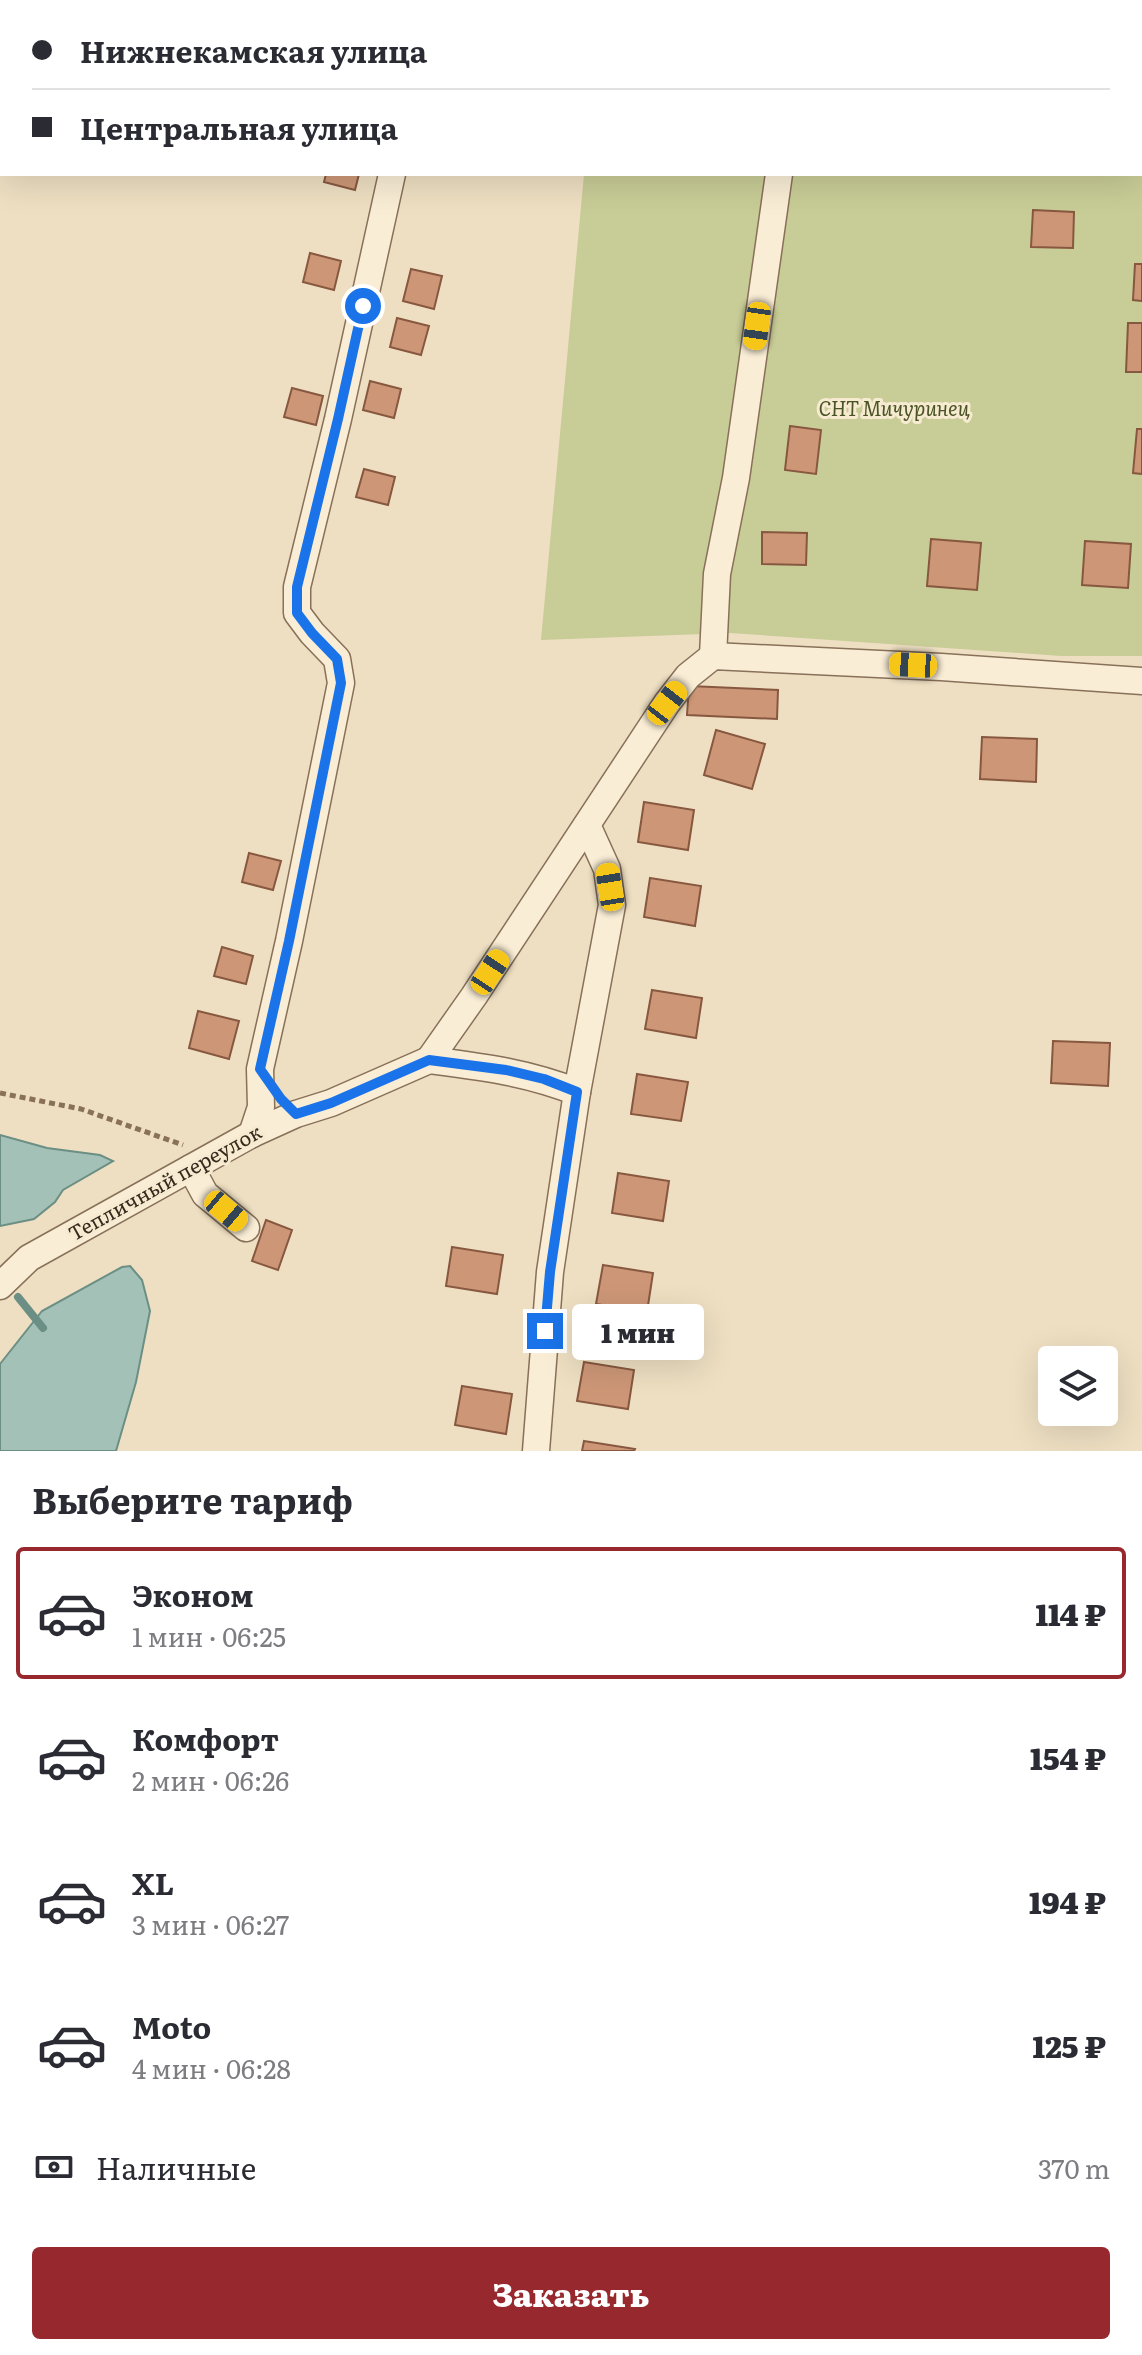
<!DOCTYPE html>
<html lang="ru">
<meta charset="utf-8">
<style>
body{margin:0;font-family:Literata,serif;background:#f2f2f3;color:#2b2b33;height:100vh;display:flex;flex-direction:column;font-size:30px;white-space:nowrap}
*{box-sizing:border-box;margin:0}
p{font-size:26px;color:#7c7c81}
.icon{flex:none;width:44px;height:44px;fill:none;stroke:currentColor;stroke-width:2;stroke-linecap:round;stroke-linejoin:round}
.map{position:relative;height:1451px;overflow:hidden}
.details{display:flex;flex-direction:column;background:#fff;flex:1}
.details>*{flex:none}
.top-card{position:absolute;left:0px;top:0px;width:1142px;height:176px;box-shadow:0 8px 32px #0002;display:grid;align-content:center;height:176px;padding:0 32px;background:#fff}
.controls{position:absolute;left:1038px;top:1346px;display:grid;gap:16px}
.controls a{display:grid;place-items:center;width:80px;height:80px;border-radius:8px;background:#fff;box-shadow:0 8px 32px #0002;font-size:40px}
.end{position:absolute;width:36px;height:36px;margin:-18px;border:10px solid #1a73e8;background:#fff;box-shadow:0 0 0 4px #fff}
.from{border-radius:50%}
.bubble{position:absolute;height:56px;border-radius:8px;background:#fff;box-shadow:0 8px 32px #0002;font-size:26px;font-weight:800;line-height:56px;text-align:center}
.car{position:absolute;width:24px;height:48px;margin:-24px -12px;border-radius:10px;box-shadow:0 0 6px 2px #0007;background:linear-gradient(#f5c518 24%,#345 0 40%,#f5c518 0 76%,#345 0 86%,#f5c518 0)}
.top-card b{display:flex;align-items:center;gap:28px;height:76px;font-size:30px}
.top-card b+b{border-top:2px solid #e1e1e2}
.top-card i{width:20px;height:20px;background:#2b2b33}
ul{padding:0;list-style:none}
li{display:flex;align-items:center;gap:24px;height:132px;margin:0 16px 12px;padding:0 16px;border:4px solid transparent;border-radius:8px}
li div{flex:1}
li b{display:block;font-size:30px}
li em{font-style:normal;font-weight:800}
li.current{border-color:#97292e}
li>.icon{width:72px;height:72px;stroke-width:1.5}
h2{padding:0 32px;font-size:36px;line-height:96px}
.pay{display:flex;align-items:center;gap:20px;height:88px;padding:0 32px;font-size:30px}
.pay p{margin-inline-start:auto}
.button{display:flex;gap:16px;margin-top:auto;padding:16px 32px}
.button a{flex:1;height:92px;border-radius:8px;background:#97292e;color:#fff;font-size:32px;font-weight:800;line-height:92px;text-align:center}
.map>svg:first-child{display:block}
</style>
<div class="map">
<svg width="1142" height="1451" viewBox="0 0 1142 1451">
<rect width="100%" height="100%" fill="#eedfc2"/>
<!-- green -->
<path fill="#c8cc96" d="M 600,0 L 1142,0 L 1142,656 L 1061,656 L 730,633 L 541,640 L 584,174 L 1140,174 L 1140,2 L 600,2 Z"/>
<!-- water -->
<g fill="#a4c1b7" stroke="#6b8f84" stroke-width="2">
<path d="M 0,1135 L 47,1148 L 100,1155 L 113,1161 L 63,1190 L 55,1202 L 34,1219 L 0,1226 Z"/>
<path d="M 130,1266 L 142,1280 L 150,1311 L 136,1382 L 116,1451 L 0,1451 L 0,1364 L 42,1311 L 122,1267 Z"/>
</g>
<g fill="none" stroke-linecap="round" stroke-linejoin="round">
<!-- stream -->
<g stroke="#6b8f84" stroke-width="8">
<path d="M 0,9 L 2,6"/>
<path d="M 18,1297 L 43,1328"/>
</g>
</g>
<!-- building -->
<g fill="#cd9777" stroke="#87583f" stroke-width="2">
<path d="M 326,174 L 359,174 L 355,190 L 324,182 Z"/>
<path d="M 1033,210 L 1074,212 L 1073,248 L 1031,247 Z"/>
<path d="M 310,253 L 341,261 L 334,290 L 303,282 Z"/>
<path d="M 1135,264 L 1142,264 L 1142,301 L 1133,300 Z"/>
<path d="M 411,269 L 442,276 L 434,309 L 403,301 Z"/>
<path d="M 397,318 L 429,326 L 421,355 L 390,347 Z"/>
<path d="M 1128,323 L 1142,323 L 1142,372 L 1126,372 Z"/>
<path d="M 370,381 L 401,389 L 394,418 L 363,410 Z"/>
<path d="M 292,388 L 323,396 L 316,425 L 284,417 Z"/>
<path d="M 790,426 L 821,430 L 816,474 L 785,470 Z"/>
<path d="M 1137,429 L 1142,429 L 1142,474 L 1133,473 Z"/>
<path d="M 364,469 L 395,477 L 388,505 L 356,497 Z"/>
<path d="M 762,532 L 807,533 L 806,565 L 762,564 Z"/>
<path d="M 931,539 L 981,543 L 977,590 L 927,586 Z"/>
<path d="M 1085,541 L 1131,544 L 1128,588 L 1082,585 Z"/>
<path d="M 689,686 L 778,690 L 777,719 L 687,715 Z"/>
<path d="M 716,730 L 765,744 L 752,789 L 704,775 Z"/>
<path d="M 982,737 L 1037,739 L 1036,782 L 980,779 Z"/>
<path d="M 644,802 L 694,810 L 688,850 L 638,842 Z"/>
<path d="M 249,853 L 281,861 L 273,890 L 242,882 Z"/>
<path d="M 650,878 L 701,886 L 695,926 L 644,917 Z"/>
<path d="M 222,947 L 253,956 L 246,984 L 214,976 Z"/>
<path d="M 652,990 L 702,998 L 696,1038 L 645,1029 Z"/>
<path d="M 198,1011 L 239,1021 L 229,1059 L 189,1048 Z"/>
<path d="M 1053,1041 L 1110,1043 L 1108,1086 L 1051,1083 Z"/>
<path d="M 637,1074 L 688,1082 L 681,1121 L 631,1114 Z"/>
<path d="M 618,1173 L 669,1181 L 663,1221 L 612,1213 Z"/>
<path d="M 266,1220 L 292,1230 L 278,1270 L 252,1261 Z"/>
<path d="M 452,1247 L 503,1255 L 497,1294 L 446,1286 Z"/>
<path d="M 603,1265 L 653,1273 L 647,1312 L 596,1304 Z"/>
<path d="M 584,1362 L 634,1370 L 628,1409 L 577,1401 Z"/>
<path d="M 462,1386 L 512,1394 L 506,1434 L 455,1425 Z"/>
<path d="M 584,1441 L 635,1449 L 634,1451 L 582,1451 Z"/>
</g>
<g fill="none" stroke-linecap="round" stroke-linejoin="round">
<!-- minor casing -->
<g stroke="#887059" stroke-width="29">
<g id="minor">
<path d="M 432,2 L 433,0"/>
<path d="M 803,2 L 804,0"/>
<path d="M 713,656 L 717,574 L 736,478 L 779,174"/>
<path d="M 429,1060 L 474,996 L 667,703 L 688,676 L 713,656 L 941,667 L 1142,681"/>
<path d="M 429,1060 C 483,1067 526,1072 577,1092"/>
<path d="M 252,1134 L 261,1107 L 260,1069 L 289,941 L 341,683 L 337,659 L 312,633 L 297,613 L 297,587 L 338,419 L 392,174"/>
<path d="M 191,1168 L 205,1194 L 246,1228"/>
<path d="M 0,1286 L 29,1258 L 252,1134 L 296,1114 L 331,1103 L 429,1060"/>
<path d="M 536,1451 L 550,1272 L 577,1092 L 612,905 L 607,869 L 587,825"/>
</g>
</g>
<!-- path -->
<path stroke="#887059" stroke-width="5" stroke-dasharray="6 4" stroke-linecap="butt" d="M 0,1093 L 81,1109 L 183,1145"/>
<!-- minor -->
<use href="#minor" stroke="#f9edd5" stroke-width="26"/>
</g>
<g fill="none" stroke-linecap="round" stroke-linejoin="round">
<!-- route -->
<path stroke="#1a73e8" stroke-width="10" d="M 363,306 L 338,419 L 297,587 L 297,613 L 312,633 L 337,659 L 341,683 L 289,941 L 260,1069 L 281,1099 L 296,1114 L 331,1103 L 429,1060 L 506,1070 L 544,1079 L 577,1092 L 550,1272 L 545,1331"/>
</g>
<g text-anchor="middle" stroke-width="6" stroke-linejoin="round" paint-order="stroke">
<!-- park labels -->
<g font-size="20" font-style="italic" fill="#4a5424" stroke="#f6ead1">
<text x="894" y="416">СНТ Мичуринец</text>
</g>
<!-- street labels -->
<g font-size="20" fill="#38291d" stroke="#f6ead1">
<text transform="translate(165 1183) rotate(-29)" y="7">Тепличный переулок</text>
</g>
</g>
</svg>
<div class="controls">
<a><svg class="icon" aria-label="layers" viewBox="0 0 24 24"><path d="M12 4l9 5-9 5-9-5zM3 14l9 5 9-5"/></svg></a>
</div>
<i class="end from" style="left:363px;top:306px"></i>
<i class="end" style="left:545px;top:1331px"></i>
<div class="bubble" style="left:572px;top:1304px;width:132px">1 мин</div>
<i class="car" style="left:757px;top:326px;rotate:188deg"></i>
<i class="car" style="left:913px;top:665px;rotate:273deg"></i>
<i class="car" style="left:667px;top:703px;rotate:38deg"></i>
<i class="car" style="left:610px;top:887px;rotate:351deg"></i>
<i class="car" style="left:490px;top:972px;rotate:33deg"></i>
<i class="car" style="left:226px;top:1211px;rotate:130deg"></i>
<div class="top-card">
<b><i class="from"></i>Нижнекамская улица</b>
<b><i></i>Центральная улица</b>
</div>
</div>
<section class="details">
<h2>Выберите тариф</h2>
<ul>
<li class="current"><svg class="icon" aria-label="car" viewBox="0 0 24 24"><path d="M5 17H2v-5l4-1 3-4h7l3 4 3 1v5h-3M9 17h6M6 11h13"/><circle cx="7" cy="17" r="2"/><circle cx="17" cy="17" r="2"/></svg><div><b>Эконом</b><p>1 мин · 06:25</p></div><em>114 ₽</em></li>
<li><svg class="icon" aria-label="car" viewBox="0 0 24 24"><path d="M5 17H2v-5l4-1 3-4h7l3 4 3 1v5h-3M9 17h6M6 11h13"/><circle cx="7" cy="17" r="2"/><circle cx="17" cy="17" r="2"/></svg><div><b>Комфорт</b><p>2 мин · 06:26</p></div><em>154 ₽</em></li>
<li><svg class="icon" aria-label="car" viewBox="0 0 24 24"><path d="M5 17H2v-5l4-1 3-4h7l3 4 3 1v5h-3M9 17h6M6 11h13"/><circle cx="7" cy="17" r="2"/><circle cx="17" cy="17" r="2"/></svg><div><b>XL</b><p>3 мин · 06:27</p></div><em>194 ₽</em></li>
<li><svg class="icon" aria-label="car" viewBox="0 0 24 24"><path d="M5 17H2v-5l4-1 3-4h7l3 4 3 1v5h-3M9 17h6M6 11h13"/><circle cx="7" cy="17" r="2"/><circle cx="17" cy="17" r="2"/></svg><div><b>Moto</b><p>4 мин · 06:28</p></div><em>125 ₽</em></li>
</ul>
<div class="pay"><svg class="icon" aria-label="cash" viewBox="0 0 24 24"><path d="M3 7h18v10H3z"/><circle cx="12" cy="12" r="2"/></svg>Наличные<p>370 m</p></div>
<div class="button"><a>Заказать</a></div>
</section>
